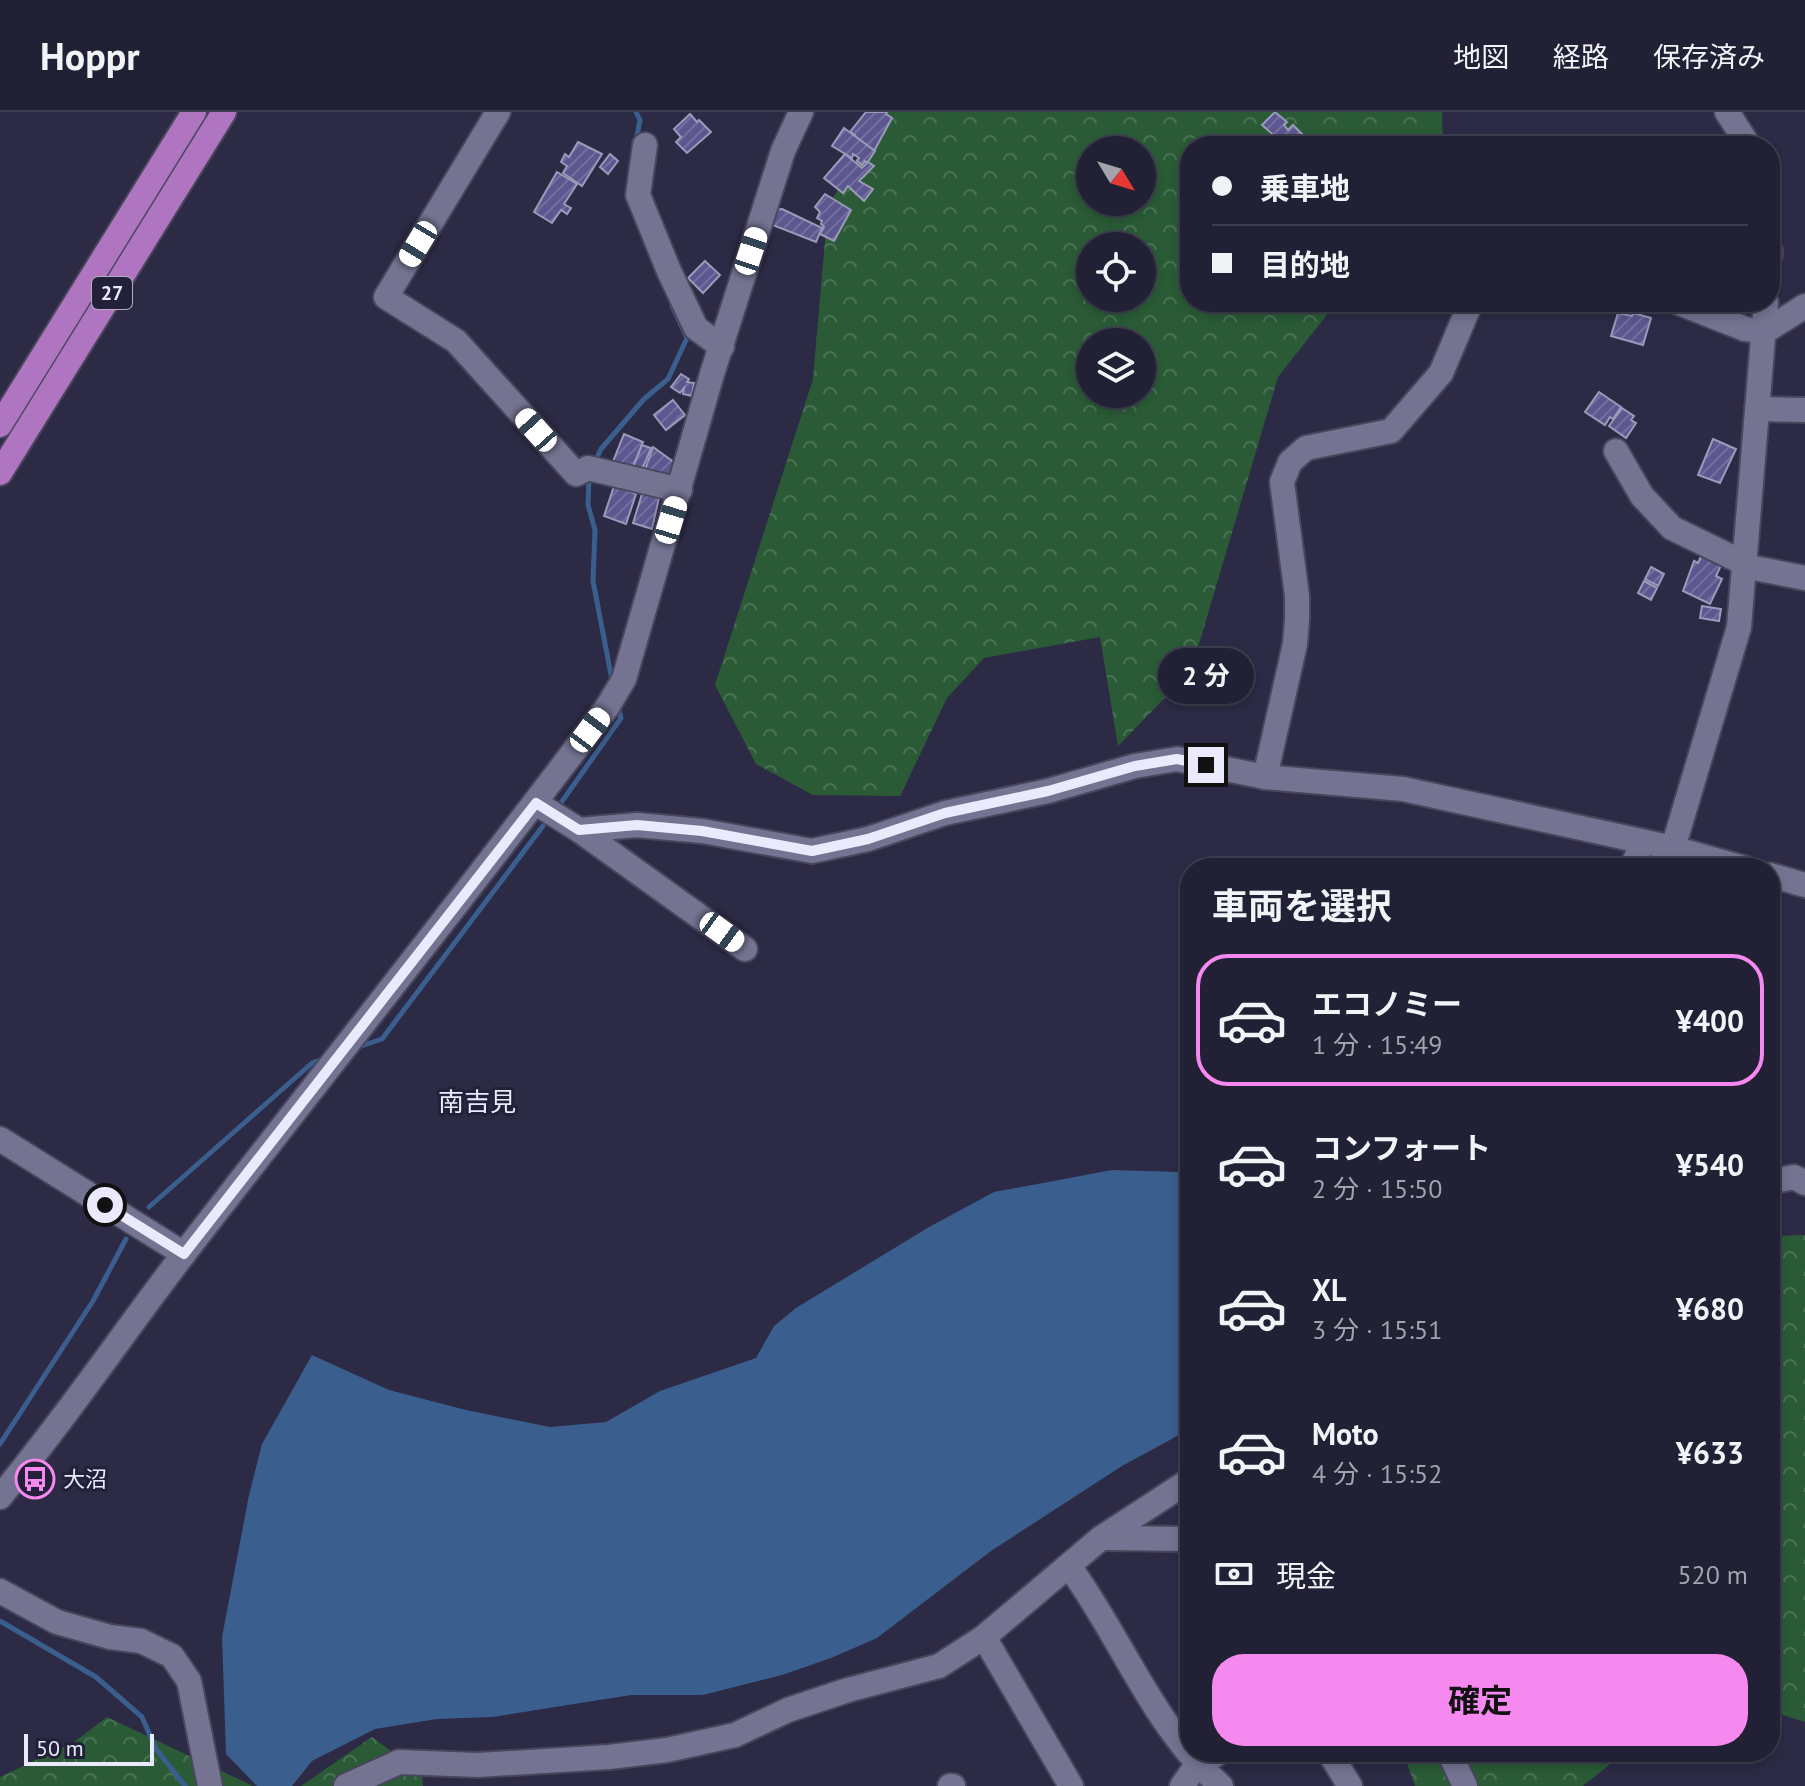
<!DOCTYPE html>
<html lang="ja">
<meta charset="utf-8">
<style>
body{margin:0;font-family:"PT Sans","Noto Sans JP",sans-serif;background:#29283c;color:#f1f3f6;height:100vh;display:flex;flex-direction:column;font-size:30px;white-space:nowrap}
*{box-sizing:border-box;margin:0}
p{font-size:26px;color:#a2a3ac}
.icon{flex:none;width:44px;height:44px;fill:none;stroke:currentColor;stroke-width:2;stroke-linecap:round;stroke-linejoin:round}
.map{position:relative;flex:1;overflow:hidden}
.sheet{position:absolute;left:1180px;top:746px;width:600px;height:904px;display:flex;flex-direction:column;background:#212034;border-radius:32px;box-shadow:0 4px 12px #0003,0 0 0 2px #3e3e4f}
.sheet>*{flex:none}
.guide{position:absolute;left:1180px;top:24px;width:600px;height:176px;border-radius:32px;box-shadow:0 4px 12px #0003,0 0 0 2px #3e3e4f;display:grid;align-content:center;height:176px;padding:0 32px;background:#212034}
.needle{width:52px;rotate:128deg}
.buttons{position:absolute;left:1076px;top:24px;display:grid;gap:16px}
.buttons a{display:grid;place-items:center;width:80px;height:80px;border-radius:50%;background:#212034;box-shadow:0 4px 12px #0003,0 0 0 2px #3e3e4f;font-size:40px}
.scale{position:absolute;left:24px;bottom:20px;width:130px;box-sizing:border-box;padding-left:8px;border:4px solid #ebeafc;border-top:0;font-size:22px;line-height:28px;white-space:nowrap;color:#ebeafc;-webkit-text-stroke:6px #23213a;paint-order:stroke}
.end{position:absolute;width:36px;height:36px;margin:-18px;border:10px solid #ebeafc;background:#111;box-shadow:0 0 0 4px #111}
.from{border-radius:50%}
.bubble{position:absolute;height:56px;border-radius:28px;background:#212034;box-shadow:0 4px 12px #0003,0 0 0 2px #3e3e4f;font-size:26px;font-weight:700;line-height:56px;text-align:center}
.car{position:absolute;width:24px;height:48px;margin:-24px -12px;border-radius:10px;box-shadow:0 0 6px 2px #0007;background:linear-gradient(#fff 24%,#345 0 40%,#fff 0 76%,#345 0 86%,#fff 0)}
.guide b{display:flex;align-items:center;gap:28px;height:76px;font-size:30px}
.guide b+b{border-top:2px solid #3e3e4f}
.guide i{width:20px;height:20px;background:#f1f3f6}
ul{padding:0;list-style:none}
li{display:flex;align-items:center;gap:24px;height:132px;margin:0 16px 12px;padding:0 16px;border:4px solid transparent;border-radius:32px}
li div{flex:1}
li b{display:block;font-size:30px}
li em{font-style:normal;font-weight:700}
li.selected{border-color:#f589ef}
li>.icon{width:72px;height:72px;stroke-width:1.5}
h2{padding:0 32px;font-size:36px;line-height:96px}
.pay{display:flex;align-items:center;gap:20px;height:88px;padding:0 32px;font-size:30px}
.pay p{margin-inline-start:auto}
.primary-button{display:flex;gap:16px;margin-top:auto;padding:16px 32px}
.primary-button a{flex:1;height:92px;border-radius:32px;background:#f589ef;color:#111;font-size:32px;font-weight:700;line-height:92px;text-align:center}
header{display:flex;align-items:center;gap:48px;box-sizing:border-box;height:112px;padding:0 40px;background:#212034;border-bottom:2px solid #3e3e4f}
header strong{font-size:38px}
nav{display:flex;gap:44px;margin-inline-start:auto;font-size:28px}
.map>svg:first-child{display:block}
</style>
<header>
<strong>Hoppr</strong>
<nav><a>地図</a><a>経路</a><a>保存済み</a></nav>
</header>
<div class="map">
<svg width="1805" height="1674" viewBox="0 0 1805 1674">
<defs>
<pattern id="forest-crowns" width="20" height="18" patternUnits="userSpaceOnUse" patternTransform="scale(2)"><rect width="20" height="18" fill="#2a5b36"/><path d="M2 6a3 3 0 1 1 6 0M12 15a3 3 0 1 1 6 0" fill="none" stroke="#497354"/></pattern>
<pattern id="building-hatch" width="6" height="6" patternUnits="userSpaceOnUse" patternTransform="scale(2)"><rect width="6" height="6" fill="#5c578f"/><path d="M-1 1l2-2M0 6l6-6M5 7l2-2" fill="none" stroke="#746fa0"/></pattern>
</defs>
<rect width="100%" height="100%" fill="#2c2a45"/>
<!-- forest -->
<g fill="url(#forest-crowns)" fill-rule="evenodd">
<path d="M 885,0 L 1442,0 L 1443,34 L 1190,34 L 1190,190 L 1337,190 L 1278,265 L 1191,559 L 1118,634 L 1100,525 L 984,546 L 947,586 L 900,684 L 813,683 L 756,652 L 715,573 L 813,267 L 828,94 ZM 1090,38 L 1142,38 L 1142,90 L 1090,90 ZM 1090,134 L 1142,134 L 1142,186 L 1090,186 ZM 1090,230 L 1142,230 L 1142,282 L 1090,282 Z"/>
<path d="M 1805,1123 L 1805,1610 L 1770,1599 L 1770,1124 Z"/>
<path d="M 107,1605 L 253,1674 L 0,1674 L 0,1665 L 74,1630 Z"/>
<path d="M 372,1625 L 422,1662 L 423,1674 L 301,1674 Z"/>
<path d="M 1403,1640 L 1625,1640 L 1583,1674 L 1415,1674 Z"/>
</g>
<!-- water -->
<path fill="#3a5e8d" d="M 1112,1058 L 1179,1060 L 1190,1086 L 1190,1317 L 1122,1354 L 991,1439 L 877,1526 L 831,1546 L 782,1563 L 703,1583 L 631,1583 L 493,1605 L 437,1607 L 375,1617 L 312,1649 L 292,1674 L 257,1674 L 226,1642 L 222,1525 L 249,1383 L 262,1332 L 312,1243 L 389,1278 L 466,1298 L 550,1315 L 606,1310 L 660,1279 L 756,1246 L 774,1214 L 796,1196 L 929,1115 L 994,1080 Z"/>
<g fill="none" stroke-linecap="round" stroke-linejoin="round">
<!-- stream -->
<g stroke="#3a5e8d" stroke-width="5">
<path d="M 636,0 L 640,8 L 636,29"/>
<path d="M 594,352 L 601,337 L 644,287 L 668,267 L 687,226 L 672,194"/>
<path d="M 589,365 L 588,393 L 595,418 L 593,469 L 612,568"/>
<path d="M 558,695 L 621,606 L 618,593"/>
<path d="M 355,936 L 382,927 L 549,706"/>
<path d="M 149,1095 L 312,951 L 323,947"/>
<path d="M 0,1332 L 93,1189 L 126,1127"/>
<path d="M 0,1509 L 96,1565 L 142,1605 L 156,1637 L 185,1674"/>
</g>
</g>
<!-- building -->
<g fill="url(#building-hatch)" stroke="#9b9aba" stroke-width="2">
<path d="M 866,0 L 887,0 L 886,2 L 892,6 L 874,39 L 854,26 L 855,23 L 850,20 Z"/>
<path d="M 1275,0 L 1287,10 L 1284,13 L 1288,18 L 1293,13 L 1303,23 L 1291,34 L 1274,34 L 1272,33 L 1278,27 L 1262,13 Z"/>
<path d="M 690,2 L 697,10 L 699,8 L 711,20 L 687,41 L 676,30 L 681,25 L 674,17 Z"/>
<path d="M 844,16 L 875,39 L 867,51 L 865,49 L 862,53 L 857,49 L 859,46 L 853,42 L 852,46 L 832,34 Z"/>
<path d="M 578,30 L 602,42 L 582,74 L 563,61 L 567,54 L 561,50 L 565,42 L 569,45 Z"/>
<path d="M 610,42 L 618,49 L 608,62 L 600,55 Z"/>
<path d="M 845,42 L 862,56 L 868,50 L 874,54 L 859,69 L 873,77 L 864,89 L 848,74 L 843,81 L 824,66 Z"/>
<path d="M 557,60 L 577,72 L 564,92 L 571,96 L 567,102 L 561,98 L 552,111 L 534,100 Z"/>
<path d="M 825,82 L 851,98 L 834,129 L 820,122 L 824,115 L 821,112 L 822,109 L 817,106 L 820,100 L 815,95 Z"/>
<path d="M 782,97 L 822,116 L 816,130 L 770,112 L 776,98 Z"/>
<path d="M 705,149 L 720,163 L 703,181 L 688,166 Z"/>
<path d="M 1618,201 L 1632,204 L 1633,201 L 1651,206 L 1643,233 L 1611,224 Z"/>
<path d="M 681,262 L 689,267 L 687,270 L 694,271 L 692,284 L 683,282 L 684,276 L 680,281 L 671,275 Z"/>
<path d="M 1599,280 L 1621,295 L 1613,307 L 1610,305 L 1605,313 L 1585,300 Z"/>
<path d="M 673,288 L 685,303 L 666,318 L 654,303 Z"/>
<path d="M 1622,296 L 1634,304 L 1631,308 L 1636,311 L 1626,326 L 1609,314 Z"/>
<path d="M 624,322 L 643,330 L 631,360 L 612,352 Z"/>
<path d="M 1713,327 L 1736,337 L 1720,371 L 1698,363 Z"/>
<path d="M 642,333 L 651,336 L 642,358 L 633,355 Z"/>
<path d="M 653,335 L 675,351 L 669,370 L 645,358 Z"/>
<path d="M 614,374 L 636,382 L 626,412 L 604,404 Z"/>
<path d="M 642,382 L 659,386 L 652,417 L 633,411 Z"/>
<path d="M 1702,442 L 1722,451 L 1716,464 L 1722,467 L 1710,492 L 1683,479 L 1694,449 L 1698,451 Z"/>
<path d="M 1651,455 L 1664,462 L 1658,474 L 1645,467 Z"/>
<path d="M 1644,469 L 1657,476 L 1651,488 L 1638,481 Z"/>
<path d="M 1702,494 L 1721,497 L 1719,509 L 1700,506 Z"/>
</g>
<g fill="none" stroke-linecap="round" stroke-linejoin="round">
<!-- minor casing -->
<g stroke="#48465c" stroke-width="28">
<g id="minor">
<path d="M 498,0 L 386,185 L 456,229 L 576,362 L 588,356 L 680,378"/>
<path d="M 1727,0 L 1749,34"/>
<path d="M 645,33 L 638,83 L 669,159 L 696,216 L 722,235"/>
<path d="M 1770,139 L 1770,143"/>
<path d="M 1677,190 L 1745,217 L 1764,220 L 1805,194"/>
<path d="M 1757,297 L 1805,298"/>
<path d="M 1616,339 L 1642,384 L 1672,416 L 1754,456 L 1805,466"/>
<path d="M 1265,665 L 1295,532 L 1297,507 L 1297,484 L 1282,370 L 1290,350 L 1306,336 L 1391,319 L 1441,261 L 1471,190"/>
<path d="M 536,691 L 579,718 L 637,713 L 702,719 L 812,739 L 868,727 L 945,701 L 1048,679 L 1135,654 L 1177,647 L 1265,665 L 1403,677 L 1673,736 L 1744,756"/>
<path d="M 579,718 L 745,837"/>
<path d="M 1673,736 L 1739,515 L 1766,190"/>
<path d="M 1632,756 L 1642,730"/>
<path d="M 1770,763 L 1805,773"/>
<path d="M 0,1027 L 184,1142"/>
<path d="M 1770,1070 L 1794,1065 L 1805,1071"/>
<path d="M 0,1385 C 66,1306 123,1221 186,1139 C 327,957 470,778 608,594 L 624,567 L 712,262 L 783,39 L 801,0"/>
<path d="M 1101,1426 L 1190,1427"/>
<path d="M 1069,1454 C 1121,1525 1154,1616 1221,1674"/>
<path d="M 0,1479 L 57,1510 L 110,1525 L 141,1529 L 172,1544 L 189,1569 L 210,1674"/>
<path d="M 984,1525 L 1071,1674"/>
<path d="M 1329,1640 L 1350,1674"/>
<path d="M 1449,1640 L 1465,1674"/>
<path d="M 346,1674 L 399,1650 L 478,1653 L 609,1645 L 667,1638 L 735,1623 L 788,1598 L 848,1578 L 939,1554 L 984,1525 L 1101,1426 L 1190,1368"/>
<path d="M 950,1674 L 953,1674"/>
<path d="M 1182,1674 L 1197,1653 L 1220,1640"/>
</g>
</g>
<!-- major casing -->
<g stroke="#48465c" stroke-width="28">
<g id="major">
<path d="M 0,313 L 194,0"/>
<path d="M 0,361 L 224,0"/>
</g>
</g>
<!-- minor -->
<use href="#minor" stroke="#747391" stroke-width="24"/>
<!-- major -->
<use href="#major" stroke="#af75c0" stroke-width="24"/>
</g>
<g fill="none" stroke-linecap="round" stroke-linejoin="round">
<!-- route -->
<path stroke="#ebeafc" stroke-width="10" d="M 105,1093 L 184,1142 L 536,691 L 579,718 L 637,713 L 702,719 L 812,739 L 868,727 L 945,701 L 1048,679 L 1135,654 L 1177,647 L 1206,653"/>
</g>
<!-- icons -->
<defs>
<g id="bus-ring" transform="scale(2)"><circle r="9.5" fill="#23213a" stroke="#f589ef" stroke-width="1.5"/><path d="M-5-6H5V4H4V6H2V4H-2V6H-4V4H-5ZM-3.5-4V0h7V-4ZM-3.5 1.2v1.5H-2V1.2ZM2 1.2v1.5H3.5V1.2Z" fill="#f589ef"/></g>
</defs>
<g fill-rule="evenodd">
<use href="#bus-ring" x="35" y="1367"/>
</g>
<g text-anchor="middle" stroke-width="6" stroke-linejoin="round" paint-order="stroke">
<!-- shield labels -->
<rect fill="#23213a" stroke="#afaec2" stroke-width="2" x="92" y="165" width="40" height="32" rx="6"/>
<g font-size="20" font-weight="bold" fill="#ebeafc">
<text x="112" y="188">27</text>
</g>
<!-- poi labels -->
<g font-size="22" fill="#ebeafc" stroke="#23213a" text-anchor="start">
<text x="63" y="1375">大沼</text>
</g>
<!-- quarter labels -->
<g font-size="26" fill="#ebeafc" stroke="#23213a">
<text x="477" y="999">南吉見</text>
</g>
</g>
</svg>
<div class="buttons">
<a><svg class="needle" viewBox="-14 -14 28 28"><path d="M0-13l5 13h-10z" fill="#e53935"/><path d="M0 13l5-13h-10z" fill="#a2a3ac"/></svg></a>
<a><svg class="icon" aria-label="locate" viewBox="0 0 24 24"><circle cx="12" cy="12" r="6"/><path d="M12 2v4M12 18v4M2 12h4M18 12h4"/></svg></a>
<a><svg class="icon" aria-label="layers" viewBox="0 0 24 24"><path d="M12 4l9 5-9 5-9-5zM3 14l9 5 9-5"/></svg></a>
</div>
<div class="scale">50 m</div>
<i class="end from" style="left:105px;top:1093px"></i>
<i class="end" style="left:1206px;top:653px"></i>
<div class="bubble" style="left:1158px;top:536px;width:96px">2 分</div>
<i class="car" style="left:418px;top:132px;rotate:211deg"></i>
<i class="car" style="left:751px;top:139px;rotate:18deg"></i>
<i class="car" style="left:536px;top:318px;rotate:318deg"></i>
<i class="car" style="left:671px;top:408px;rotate:17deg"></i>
<i class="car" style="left:590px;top:618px;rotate:37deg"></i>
<i class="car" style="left:722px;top:820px;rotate:126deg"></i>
<div class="guide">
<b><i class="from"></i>乗車地</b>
<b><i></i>目的地</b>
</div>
<section class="sheet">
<h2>車両を選択</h2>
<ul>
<li class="selected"><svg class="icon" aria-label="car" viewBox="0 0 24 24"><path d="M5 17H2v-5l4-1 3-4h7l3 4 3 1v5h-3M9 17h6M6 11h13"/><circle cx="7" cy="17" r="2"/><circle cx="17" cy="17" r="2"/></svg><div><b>エコノミー</b><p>1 分 · 15:49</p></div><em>¥400</em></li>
<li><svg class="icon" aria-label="car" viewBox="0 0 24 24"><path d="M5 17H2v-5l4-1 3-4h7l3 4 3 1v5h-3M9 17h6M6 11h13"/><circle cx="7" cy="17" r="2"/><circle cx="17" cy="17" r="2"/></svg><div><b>コンフォート</b><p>2 分 · 15:50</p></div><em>¥540</em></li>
<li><svg class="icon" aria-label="car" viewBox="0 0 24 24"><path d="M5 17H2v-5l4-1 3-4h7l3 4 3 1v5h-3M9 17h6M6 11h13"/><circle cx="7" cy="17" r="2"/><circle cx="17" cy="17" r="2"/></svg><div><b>XL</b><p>3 分 · 15:51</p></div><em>¥680</em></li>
<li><svg class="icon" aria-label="car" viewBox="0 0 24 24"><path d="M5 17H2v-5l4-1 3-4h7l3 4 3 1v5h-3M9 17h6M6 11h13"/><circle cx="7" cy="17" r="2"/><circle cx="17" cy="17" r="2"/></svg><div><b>Moto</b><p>4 分 · 15:52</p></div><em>¥633</em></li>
</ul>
<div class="pay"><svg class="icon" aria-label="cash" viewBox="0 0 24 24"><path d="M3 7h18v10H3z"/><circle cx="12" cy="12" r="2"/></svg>現金<p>520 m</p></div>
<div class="primary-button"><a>確定</a></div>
</section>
</div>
